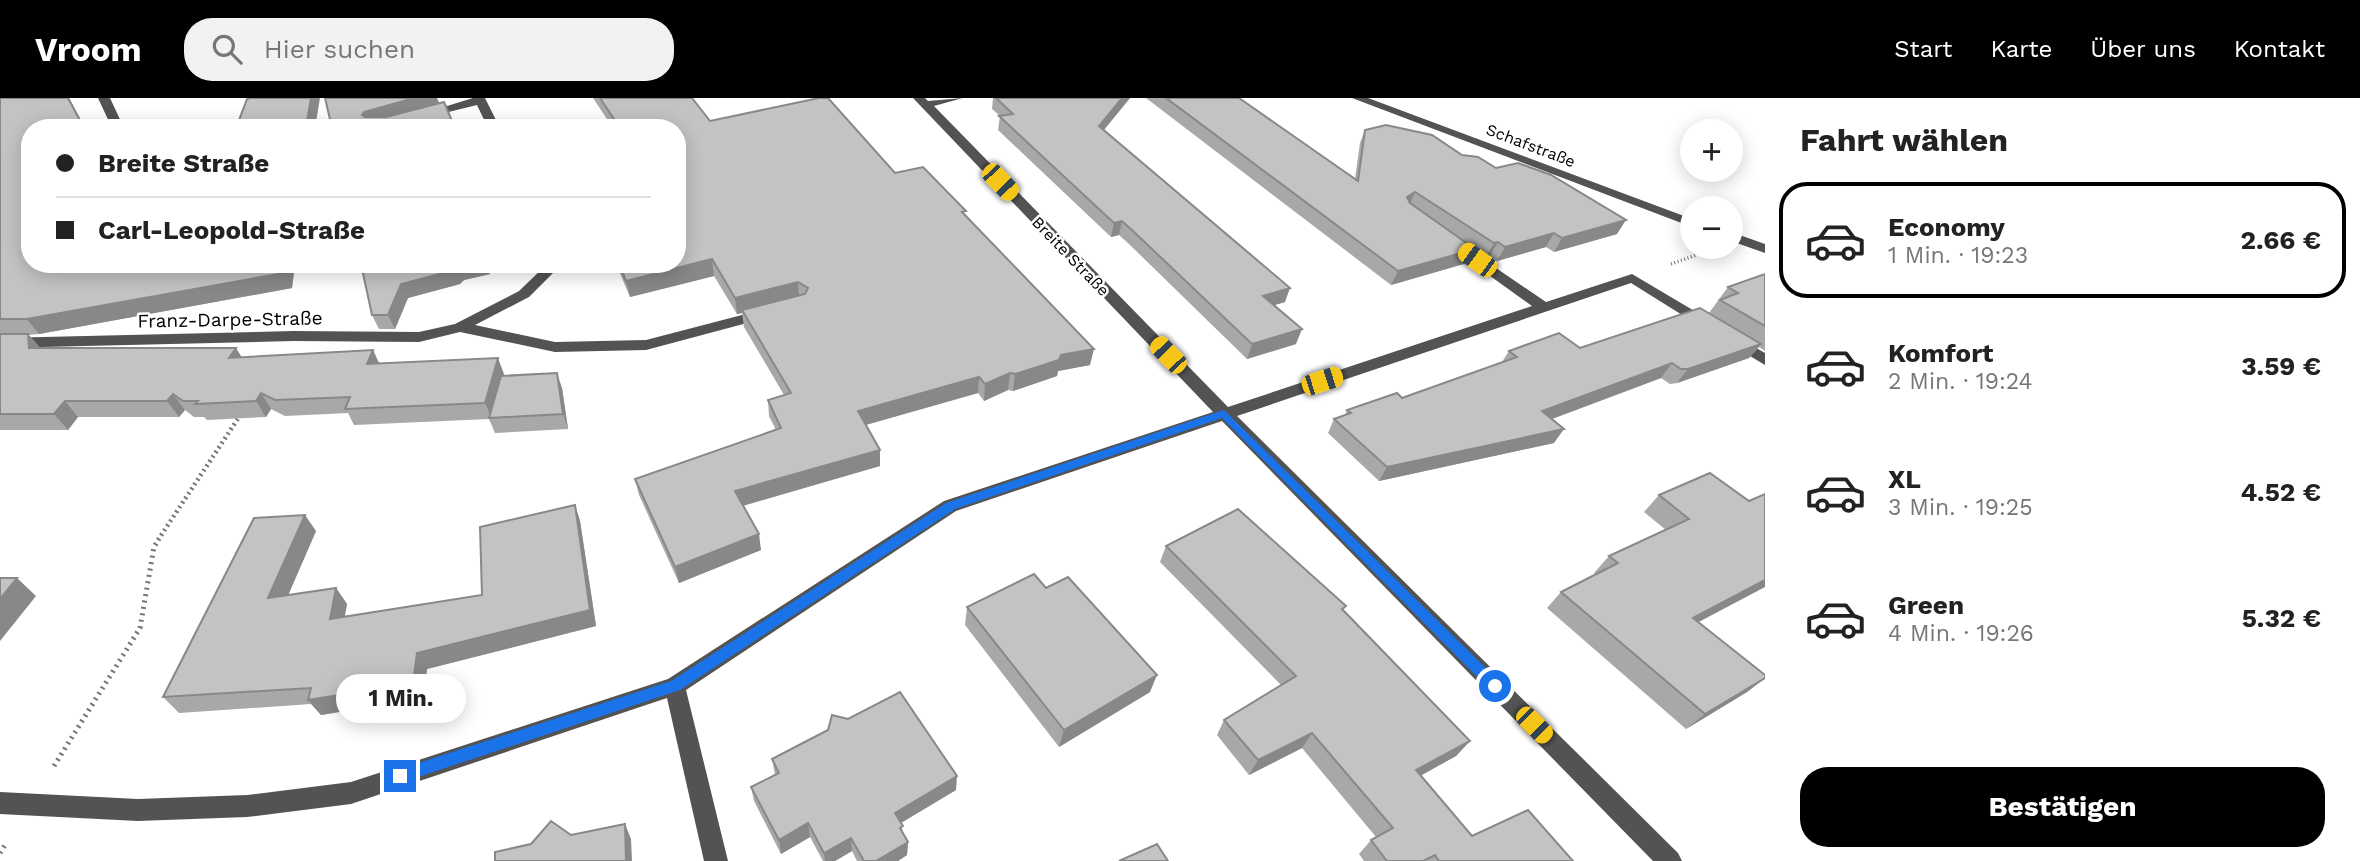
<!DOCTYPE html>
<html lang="de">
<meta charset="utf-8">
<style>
body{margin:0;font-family:"Work Sans",sans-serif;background:#f2f2f2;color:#222;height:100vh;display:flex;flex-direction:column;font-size:26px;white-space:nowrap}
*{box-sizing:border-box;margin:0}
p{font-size:23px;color:#767676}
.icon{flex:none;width:38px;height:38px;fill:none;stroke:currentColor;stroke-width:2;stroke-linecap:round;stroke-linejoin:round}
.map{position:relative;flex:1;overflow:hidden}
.panel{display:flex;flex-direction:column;background:#fff;width:595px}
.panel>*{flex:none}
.top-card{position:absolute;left:21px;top:21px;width:665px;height:154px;border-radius:28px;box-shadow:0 4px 18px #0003;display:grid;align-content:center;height:154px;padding:0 35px;background:#fff}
.buttons{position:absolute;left:1680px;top:21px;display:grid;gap:14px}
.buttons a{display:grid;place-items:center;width:63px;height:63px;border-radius:50%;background:#fff;box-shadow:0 4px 18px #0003;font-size:35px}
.end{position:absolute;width:32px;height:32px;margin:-16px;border:9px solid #1a73e8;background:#fff;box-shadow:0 0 0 4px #fff}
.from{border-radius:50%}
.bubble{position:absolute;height:49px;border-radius:24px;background:#fff;box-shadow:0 4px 18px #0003;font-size:23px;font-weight:700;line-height:49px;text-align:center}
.car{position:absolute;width:21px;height:42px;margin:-21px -10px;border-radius:9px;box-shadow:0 0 5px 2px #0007;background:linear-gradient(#f5c518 24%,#345 0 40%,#f5c518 0 76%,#345 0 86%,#f5c518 0)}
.top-card b{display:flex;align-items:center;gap:24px;height:66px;font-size:26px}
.top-card b+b{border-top:2px solid #e0e0e0}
.top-card i{width:18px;height:18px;background:#222}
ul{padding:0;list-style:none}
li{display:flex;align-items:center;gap:21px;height:116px;margin:0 14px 10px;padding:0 21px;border:4px solid transparent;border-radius:28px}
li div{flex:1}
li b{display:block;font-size:26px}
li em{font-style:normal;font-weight:700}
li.selected{border-color:#000}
li>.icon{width:63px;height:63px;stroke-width:1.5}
h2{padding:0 35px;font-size:32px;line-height:84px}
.button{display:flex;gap:14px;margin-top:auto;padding:14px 35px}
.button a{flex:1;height:80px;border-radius:28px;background:#000;color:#fff;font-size:28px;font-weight:700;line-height:80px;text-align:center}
header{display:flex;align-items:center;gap:42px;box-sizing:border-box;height:98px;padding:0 35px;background:#000;color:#fff}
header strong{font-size:33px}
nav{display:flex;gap:38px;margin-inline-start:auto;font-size:24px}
.search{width:490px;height:63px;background:#f2f2f2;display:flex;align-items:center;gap:18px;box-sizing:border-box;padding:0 24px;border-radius:28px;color:#767676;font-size:26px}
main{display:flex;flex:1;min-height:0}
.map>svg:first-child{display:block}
</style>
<header>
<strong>Vroom</strong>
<div class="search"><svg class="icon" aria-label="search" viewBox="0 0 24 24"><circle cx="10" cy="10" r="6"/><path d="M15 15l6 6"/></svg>Hier suchen</div>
<nav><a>Start</a><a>Karte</a><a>Über uns</a><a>Kontakt</a></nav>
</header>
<main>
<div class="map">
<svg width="1765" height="763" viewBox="0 0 1765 763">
<rect width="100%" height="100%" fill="#fff"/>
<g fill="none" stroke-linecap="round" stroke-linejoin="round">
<!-- path-far2 -->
<path stroke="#757575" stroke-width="3.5" stroke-dasharray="1 2.5" stroke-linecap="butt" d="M 1671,166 L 1702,155"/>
<!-- path-far1 -->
<path stroke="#757575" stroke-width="4.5" stroke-dasharray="2 3.5" stroke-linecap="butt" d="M 158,442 L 241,316"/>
<!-- path -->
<g stroke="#757575" stroke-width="5" stroke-dasharray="2 4.5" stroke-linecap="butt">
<path d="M 54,668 L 140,530 L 154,449 L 159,441"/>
<path d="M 0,755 L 7,744"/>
</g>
<!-- minor -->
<g fill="#535353" fill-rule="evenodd">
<path d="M 98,0 L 110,0 L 124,30 L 112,30 Z"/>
<path d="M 473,0 L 485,0 L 500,30 L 488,30 L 477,7 L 424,20 L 418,17 Z"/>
<path d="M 913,0 L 925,0 L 928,3 L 963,0 L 934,8 L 1228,309 L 1532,208 L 1447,147 L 1447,141 L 1452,140 L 1546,204 L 1632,176 L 1713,224 L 1715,227 L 1713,230 L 1703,230 L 1631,185 L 1237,318 L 1678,755 L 1682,763 L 1653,763 L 1222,323 L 956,413 L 686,592 L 728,763 L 704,763 L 667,600 L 351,706 L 247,719 L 138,723 L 0,716 L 0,694 L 138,701 L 247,697 L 351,684 L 668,581 L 944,403 L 1213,314 Z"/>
<path d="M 1352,0 L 1368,0 L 1692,121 L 1692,129 Z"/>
<path d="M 1731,134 L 1765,146 L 1765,155 L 1731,143 Z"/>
<path d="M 543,166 L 557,166 L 558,170 L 529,199 L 475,227 L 555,244 L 646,242 L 765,211 L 772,216 L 770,219 L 646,252 L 555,254 L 460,234 L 419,244 L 293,243 L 0,250 L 0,240 L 293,233 L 419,234 L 455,226 L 519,193 L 544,169 Z"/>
<path d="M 1735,238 L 1765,255 L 1765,267 L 1730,246 L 1727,243 L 1730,240 Z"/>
</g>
</g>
<!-- wall -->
<g fill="#a8a8a8">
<path d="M 0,0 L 69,0 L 85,30 L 30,166 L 295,166 L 292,190 L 39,236 L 29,237 L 40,250 L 241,259 L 373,252 L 379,265 L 504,276 L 503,278 L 562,290 L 568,331 L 495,335 L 489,321 L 354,327 L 348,315 L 285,318 L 271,311 L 266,319 L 207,322 L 204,319 L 194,319 L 185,312 L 179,319 L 78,319 L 68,332 L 0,332 Z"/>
<path d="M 593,0 L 692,0 L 710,23 L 895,75 L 965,117 L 1090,267 L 1058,273 L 1057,278 L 1013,293 L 1008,292 L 984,303 L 978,295 L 866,327 L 880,368 L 743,408 L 761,452 L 679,485 L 639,397 L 635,381 L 776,332 L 769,318 L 768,302 L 784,297 L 744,229 L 742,215 L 737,216 L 714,178 L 630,199 L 616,166 L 677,166 L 677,30 L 613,30 Z"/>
<path d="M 993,0 L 1130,0 L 1104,32 L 1285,204 L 1274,207 L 1296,246 L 1247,261 L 1130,147 L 1119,137 L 1111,139 L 998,32 L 1000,18 L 992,11 Z"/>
<path d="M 1146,0 L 1239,0 L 1355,81 L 1360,45 L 1365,32 L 1462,57 L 1496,70 L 1617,136 L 1554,154 L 1546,149 L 1497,163 L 1490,158 L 1486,159 L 1474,152 L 1467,165 L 1391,187 Z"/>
<path d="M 361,166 L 487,166 L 490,176 L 464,182 L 460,186 L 408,200 L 395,231 L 379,231 L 372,217 Z"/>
<path d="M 1765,176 L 1765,253 L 1759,249 L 1749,260 L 1677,285 L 1670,286 L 1661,280 L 1552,321 L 1554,345 L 1379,383 L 1328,335 L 1334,321 L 1345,317 L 1347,312 L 1402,300 L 1502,264 L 1509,253 L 1580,250 L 1709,215 L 1728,189 Z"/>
<path d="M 1710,375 L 1699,524 L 1765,580 L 1747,594 L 1686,631 L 1547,510 L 1561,494 L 1596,476 L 1594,475 L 1609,458 L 1666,432 L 1644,414 L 1659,397 Z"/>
<path d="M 575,407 L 580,423 L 596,528 L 427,571 L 423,600 L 321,617 L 311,606 L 179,615 L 163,599 L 316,433 L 288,497 L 336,490 L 347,506 L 345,518 L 482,497 Z"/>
<path d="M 1166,448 L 1346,508 L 1343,513 L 1470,643 L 1456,658 L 1421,677 L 1472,738 L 1573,763 L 1364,763 L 1359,756 L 1371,742 L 1376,739 L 1302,650 L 1249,677 L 1217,637 L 1224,622 L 1281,587 L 1160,464 Z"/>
<path d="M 1046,490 L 1150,594 L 1059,649 L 965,527 L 967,509 Z"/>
<path d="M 772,661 L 956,692 L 901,725 L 903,735 L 908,744 L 907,757 L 898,763 L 857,763 L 852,753 L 835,763 L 823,763 L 810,739 L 781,756 L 754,703 L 751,689 L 775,677 Z"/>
</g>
<!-- shaded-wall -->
<g fill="#888">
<path d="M 68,0 L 69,0 L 85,30 L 84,30 Z"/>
<path d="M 311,0 L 320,0 L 315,30 L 306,30 Z"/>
<path d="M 414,0 L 437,0 L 440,7 L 369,27 L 362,17 L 364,14 Z"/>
<path d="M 1122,0 L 1130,0 L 1096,41 L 1099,28 Z"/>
<path d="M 1415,94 L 1409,108 L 1407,99 Z"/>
<path d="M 1626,122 L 1617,136 L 1554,154 L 1562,140 Z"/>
<path d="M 1122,123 L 1119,137 L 1111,139 L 1114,125 Z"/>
<path d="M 1554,135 L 1546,149 L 1497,163 L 1505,149 Z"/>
<path d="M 1498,144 L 1490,158 L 1486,159 L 1494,145 Z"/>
<path d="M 1475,151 L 1467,165 L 1391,187 L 1398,173 Z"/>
<path d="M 712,161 L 714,178 L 630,199 L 626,183 Z"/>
<path d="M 285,166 L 295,166 L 292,190 L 39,236 L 27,221 Z"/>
<path d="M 466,166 L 487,166 L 490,176 L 464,182 L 460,186 L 408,200 L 395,231 L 388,217 L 401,186 Z"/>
<path d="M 798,184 L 799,200 L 742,212 L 742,215 L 737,216 L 735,200 Z"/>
<path d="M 1290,190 L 1285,204 L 1258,212 L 1263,198 Z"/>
<path d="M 1302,231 L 1296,246 L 1247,261 L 1252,246 Z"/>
<path d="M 28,236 L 41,252 L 29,250 Z"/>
<path d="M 1761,246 L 1749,260 L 1677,285 L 1688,271 Z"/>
<path d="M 236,250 L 246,266 L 229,260 Z"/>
<path d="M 1094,251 L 1090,267 L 1058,273 L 1057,278 L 1013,293 L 1015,276 L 1061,257 Z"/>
<path d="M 373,252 L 380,268 L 367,266 Z"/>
<path d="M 498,260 L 504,276 L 492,321 L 485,305 Z"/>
<path d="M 1672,265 L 1661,280 L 1533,328 L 1542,313 Z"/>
<path d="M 557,275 L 562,290 L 568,331 L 563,316 Z"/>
<path d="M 1010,275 L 1008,292 L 984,303 L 985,286 Z"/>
<path d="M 979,279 L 978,295 L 858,329 L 858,313 Z"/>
<path d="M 261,295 L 271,311 L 266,319 L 256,303 Z"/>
<path d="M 173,296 L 185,312 L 179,319 L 167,303 Z"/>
<path d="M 65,303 L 78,319 L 68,332 L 54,316 Z"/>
<path d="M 1564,331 L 1554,345 L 1379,383 L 1387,369 Z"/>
<path d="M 880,352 L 880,368 L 738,409 L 735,393 Z"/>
<path d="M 575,407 L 580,423 L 596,528 L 427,571 L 423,600 L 321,617 L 308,602 L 417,555 L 590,512 Z"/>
<path d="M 305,417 L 316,433 L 280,516 L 268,500 Z"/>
<path d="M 759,436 L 761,452 L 679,485 L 675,469 Z"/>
<path d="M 17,480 L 36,498 L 0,543 L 0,501 Z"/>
<path d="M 1765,482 L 1765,489 L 1676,536 L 1693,520 Z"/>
<path d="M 336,490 L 347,506 L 341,536 L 330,521 Z"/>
<path d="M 1157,577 L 1150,594 L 1059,649 L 1064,632 Z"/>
<path d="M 1765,580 L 1747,594 L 1686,631 L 1705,616 Z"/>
<path d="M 1312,635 L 1302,650 L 1249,677 L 1258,662 Z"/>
<path d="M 1470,643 L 1456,658 L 1404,687 L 1416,672 Z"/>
<path d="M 957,678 L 956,692 L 894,729 L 895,715 Z"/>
<path d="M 808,725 L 810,739 L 781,756 L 779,742 Z"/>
<path d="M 625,726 L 631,741 L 632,763 L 626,763 Z"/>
<path d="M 851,740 L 852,753 L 835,763 L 825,763 L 824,755 Z"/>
<path d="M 908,744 L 907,757 L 898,763 L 876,763 Z"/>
</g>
<!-- building -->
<g fill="#c3c3c3" stroke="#888" stroke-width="2">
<path d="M 0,0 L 68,0 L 84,30 L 30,30 L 30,166 L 285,166 L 284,175 L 27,221 L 0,221 Z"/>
<path d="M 250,0 L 311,0 L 306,30 L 236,30 L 247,1 Z"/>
<path d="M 325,0 L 414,0 L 364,14 L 362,17 L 365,19 L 386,19 L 444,4 L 455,30 L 332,30 Z"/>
<path d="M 600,0 L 692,0 L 710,23 L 819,0 L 828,0 L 895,75 L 923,69 L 966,113 L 962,114 L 1094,251 L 1061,257 L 1059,262 L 1015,276 L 1010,275 L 985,286 L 979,279 L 858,313 L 880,352 L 735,393 L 759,436 L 675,469 L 635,381 L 781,330 L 768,302 L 791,295 L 742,212 L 805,196 L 808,190 L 798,184 L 735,200 L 712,161 L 626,183 L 619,166 L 677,166 L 677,30 L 620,30 Z"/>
<path d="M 996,0 L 1122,0 L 1099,28 L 1290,190 L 1263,198 L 1302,231 L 1252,246 L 1133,133 L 1122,123 L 1114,125 L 999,18 L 1013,16 Z"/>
<path d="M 1166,0 L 1239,0 L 1358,83 L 1365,32 L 1386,27 L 1432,37 L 1462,57 L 1478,59 L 1496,70 L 1518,65 L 1551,77 L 1626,122 L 1562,140 L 1554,135 L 1505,149 L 1498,144 L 1494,145 L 1415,94 L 1407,99 L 1410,105 L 1475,151 L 1398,173 Z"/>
<path d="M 361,166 L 466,166 L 459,168 L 455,172 L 401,186 L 388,217 L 372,217 Z"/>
<path d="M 1765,176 L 1765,228 L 1720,202 L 1738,195 L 1728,189 Z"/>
<path d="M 1700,210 L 1761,246 L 1688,271 L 1681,271 L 1672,265 L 1542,313 L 1564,331 L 1387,369 L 1334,321 L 1351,315 L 1347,312 L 1397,295 L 1402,300 L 1517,259 L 1509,253 L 1559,235 L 1580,250 Z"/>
<path d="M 0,236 L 28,236 L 29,250 L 236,250 L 229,260 L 373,252 L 367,266 L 498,260 L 485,305 L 345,311 L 350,299 L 275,302 L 261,295 L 256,303 L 195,306 L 198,303 L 183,303 L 173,296 L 167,303 L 65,303 L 54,316 L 0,316 Z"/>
<path d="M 557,275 L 563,316 L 489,320 L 501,278 Z"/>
<path d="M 1710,375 L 1749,403 L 1765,396 L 1765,482 L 1693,520 L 1765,577 L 1765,580 L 1705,616 L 1561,494 L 1618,465 L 1609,458 L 1689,421 L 1659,397 Z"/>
<path d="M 575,407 L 590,512 L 417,555 L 413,585 L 308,602 L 311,590 L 163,599 L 254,420 L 305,417 L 268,500 L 336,490 L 330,521 L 482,497 L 480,429 Z"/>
<path d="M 1238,411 L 1346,508 L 1342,511 L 1470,643 L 1416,672 L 1472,738 L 1528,712 L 1573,763 L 1439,763 L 1435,757 L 1423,763 L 1387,763 L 1371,742 L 1393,730 L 1312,635 L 1258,662 L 1224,622 L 1296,578 L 1166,448 Z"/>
<path d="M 1034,476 L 1046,490 L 1068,479 L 1157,577 L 1064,632 L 967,509 Z"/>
<path d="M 0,480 L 17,480 L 0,501 Z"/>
<path d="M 900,594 L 957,678 L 895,715 L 903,728 L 900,730 L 908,744 L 876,763 L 864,763 L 851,740 L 824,755 L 808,725 L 779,742 L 751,689 L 779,675 L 772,661 L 828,632 L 832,617 L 848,621 Z"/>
<path d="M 551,723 L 571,737 L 625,726 L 626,763 L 495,763 L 495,754 L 531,746 Z"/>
<path d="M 1157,746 L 1168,763 L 1119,763 Z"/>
</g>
<!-- route -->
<path fill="#1a73e8" d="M 1224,312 L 1500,584 L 1500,592 L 1490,592 L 1222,320 L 955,411 L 680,592 L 400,685 L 395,683 L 393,678 L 395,673 L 400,671 L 671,583 L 946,405 Z"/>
<g text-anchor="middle" stroke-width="5" stroke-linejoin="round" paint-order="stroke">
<!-- far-street labels -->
<g font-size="16" fill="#000" stroke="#fff">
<text transform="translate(1531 47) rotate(21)" y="6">Schafstraße</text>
<text transform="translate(1071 158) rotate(46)" y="6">Breite Straße</text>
</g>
<!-- street labels -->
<g font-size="19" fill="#000" stroke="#fff">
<text transform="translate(230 221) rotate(-1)" y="7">Franz-Darpe-Straße</text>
</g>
</g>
</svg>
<div class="buttons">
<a>+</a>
<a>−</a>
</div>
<i class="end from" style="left:1495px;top:588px"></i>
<i class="end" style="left:400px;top:678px"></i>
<div class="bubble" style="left:336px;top:576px;width:130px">1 Min.</div>
<i class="car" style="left:1000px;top:84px;rotate:136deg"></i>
<i class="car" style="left:1477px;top:162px;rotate:306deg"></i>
<i class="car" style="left:1168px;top:257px;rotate:316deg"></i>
<i class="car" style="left:1322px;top:283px;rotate:72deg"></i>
<i class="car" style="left:1534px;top:627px;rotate:135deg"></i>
<div class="top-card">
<b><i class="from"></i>Breite Straße</b>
<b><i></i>Carl-Leopold-Straße</b>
</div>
</div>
<section class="panel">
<h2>Fahrt wählen</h2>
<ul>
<li class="selected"><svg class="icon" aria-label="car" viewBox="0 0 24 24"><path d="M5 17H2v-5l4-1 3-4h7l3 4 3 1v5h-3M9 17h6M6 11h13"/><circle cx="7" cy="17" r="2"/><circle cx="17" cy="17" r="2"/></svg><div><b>Economy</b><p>1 Min. · 19:23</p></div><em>2.66 €</em></li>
<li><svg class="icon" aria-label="car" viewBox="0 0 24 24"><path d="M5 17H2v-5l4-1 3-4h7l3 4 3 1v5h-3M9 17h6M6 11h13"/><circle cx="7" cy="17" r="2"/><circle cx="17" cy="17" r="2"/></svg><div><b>Komfort</b><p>2 Min. · 19:24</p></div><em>3.59 €</em></li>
<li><svg class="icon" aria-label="car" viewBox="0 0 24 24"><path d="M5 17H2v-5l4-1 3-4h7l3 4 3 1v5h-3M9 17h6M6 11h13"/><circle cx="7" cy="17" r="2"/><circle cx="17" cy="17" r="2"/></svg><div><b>XL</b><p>3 Min. · 19:25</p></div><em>4.52 €</em></li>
<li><svg class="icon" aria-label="car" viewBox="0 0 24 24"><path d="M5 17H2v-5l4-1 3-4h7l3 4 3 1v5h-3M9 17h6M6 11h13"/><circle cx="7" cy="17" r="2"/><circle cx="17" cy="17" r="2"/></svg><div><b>Green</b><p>4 Min. · 19:26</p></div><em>5.32 €</em></li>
</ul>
<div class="button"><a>Bestätigen</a></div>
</section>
</main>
